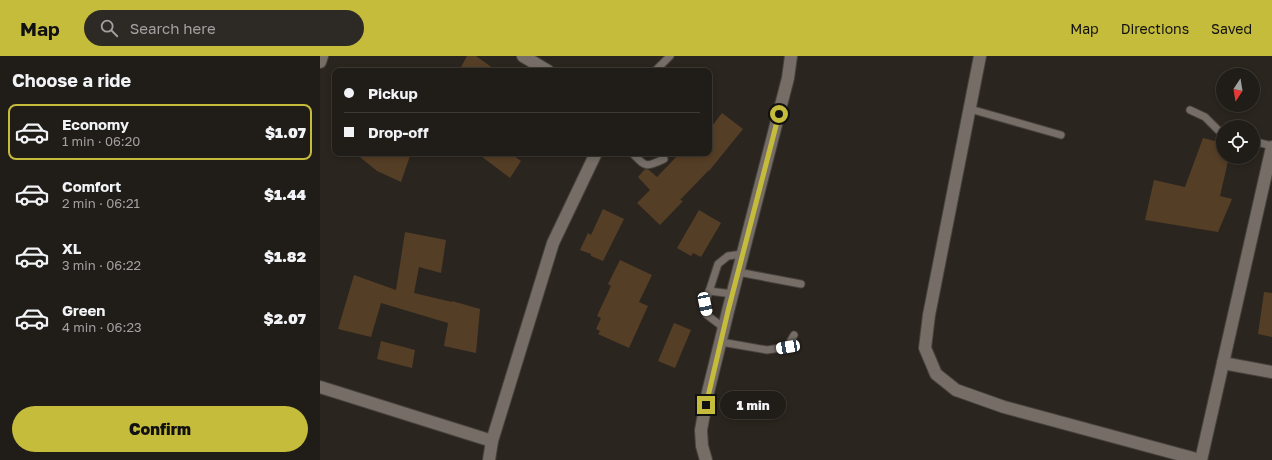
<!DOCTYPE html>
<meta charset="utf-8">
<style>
body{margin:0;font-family:"Golos Text",sans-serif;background:#2d2924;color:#f1f3f6;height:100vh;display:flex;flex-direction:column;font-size:15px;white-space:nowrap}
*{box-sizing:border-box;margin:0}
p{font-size:13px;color:#a2a1a1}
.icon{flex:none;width:22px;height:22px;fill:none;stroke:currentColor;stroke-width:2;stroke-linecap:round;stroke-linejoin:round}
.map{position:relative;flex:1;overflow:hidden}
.sheet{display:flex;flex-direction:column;background:#201c17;width:320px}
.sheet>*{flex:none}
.guide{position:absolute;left:12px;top:12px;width:380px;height:88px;border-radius:8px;box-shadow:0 2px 6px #0003,0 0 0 1px #3d3a36;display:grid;align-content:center;height:88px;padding:0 12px;background:#201c17}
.needle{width:26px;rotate:192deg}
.buttons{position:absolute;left:896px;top:12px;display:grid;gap:8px}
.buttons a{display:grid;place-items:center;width:44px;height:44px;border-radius:50%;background:#201c17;box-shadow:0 2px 6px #0003,0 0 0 1px #3d3a36;font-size:20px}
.end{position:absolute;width:18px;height:18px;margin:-9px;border:5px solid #c6bc3c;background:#111;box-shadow:0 0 0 2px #111}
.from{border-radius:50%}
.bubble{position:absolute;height:28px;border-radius:14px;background:#201c17;box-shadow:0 2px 6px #0003,0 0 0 1px #3d3a36;font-size:13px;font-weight:800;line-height:28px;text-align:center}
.car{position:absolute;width:12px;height:24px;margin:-12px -6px;border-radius:5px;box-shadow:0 0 3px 1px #0007;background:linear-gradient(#fff 24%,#345 0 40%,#fff 0 76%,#345 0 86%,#fff 0)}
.guide b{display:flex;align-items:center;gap:14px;height:38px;font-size:15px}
.guide b+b{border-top:1px solid #3d3a36}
.guide i{width:10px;height:10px;background:#f1f3f6}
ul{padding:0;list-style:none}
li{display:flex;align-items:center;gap:12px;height:56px;margin:0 8px 6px;padding:0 4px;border:2px solid transparent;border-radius:8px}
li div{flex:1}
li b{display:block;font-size:15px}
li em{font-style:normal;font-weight:800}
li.active{border-color:#c6bc3c}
li>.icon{width:36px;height:36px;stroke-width:1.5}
h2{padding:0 12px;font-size:18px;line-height:48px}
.action{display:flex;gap:8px;margin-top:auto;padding:8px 12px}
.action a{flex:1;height:46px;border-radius:24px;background:#c6bc3c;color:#111;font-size:16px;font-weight:800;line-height:46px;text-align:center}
header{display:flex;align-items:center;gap:24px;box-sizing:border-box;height:56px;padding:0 20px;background:#c6bc3c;color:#111}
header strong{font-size:19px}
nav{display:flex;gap:22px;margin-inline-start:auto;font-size:14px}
.search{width:280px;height:36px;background:#2d2924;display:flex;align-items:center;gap:10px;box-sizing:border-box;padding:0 14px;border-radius:22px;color:#a2a1a1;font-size:15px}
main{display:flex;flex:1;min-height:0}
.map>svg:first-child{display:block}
</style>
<header>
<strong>Map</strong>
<div class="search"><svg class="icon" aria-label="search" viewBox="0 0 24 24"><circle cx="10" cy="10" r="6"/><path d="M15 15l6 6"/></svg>Search here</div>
<nav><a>Map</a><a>Directions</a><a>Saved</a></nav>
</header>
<main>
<section class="sheet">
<h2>Choose a ride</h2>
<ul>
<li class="active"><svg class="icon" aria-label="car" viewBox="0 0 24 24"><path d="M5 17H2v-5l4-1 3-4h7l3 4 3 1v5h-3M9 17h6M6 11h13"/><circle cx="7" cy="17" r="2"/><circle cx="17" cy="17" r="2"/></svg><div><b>Economy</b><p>1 min · 06:20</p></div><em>$1.07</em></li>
<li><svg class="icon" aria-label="car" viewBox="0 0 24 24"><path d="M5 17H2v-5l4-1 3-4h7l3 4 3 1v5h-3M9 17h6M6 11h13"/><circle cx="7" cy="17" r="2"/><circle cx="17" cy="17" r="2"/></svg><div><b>Comfort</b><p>2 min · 06:21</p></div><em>$1.44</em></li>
<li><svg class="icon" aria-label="car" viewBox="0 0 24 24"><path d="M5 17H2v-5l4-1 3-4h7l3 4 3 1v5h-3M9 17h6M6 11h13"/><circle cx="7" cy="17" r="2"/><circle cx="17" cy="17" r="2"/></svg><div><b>XL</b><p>3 min · 06:22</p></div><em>$1.82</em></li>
<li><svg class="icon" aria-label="car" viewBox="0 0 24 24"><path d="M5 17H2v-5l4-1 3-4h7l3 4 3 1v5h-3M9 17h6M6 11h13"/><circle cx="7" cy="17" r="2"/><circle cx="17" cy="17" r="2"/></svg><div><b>Green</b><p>4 min · 06:23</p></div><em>$2.07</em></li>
</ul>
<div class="action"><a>Confirm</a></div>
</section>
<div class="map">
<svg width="952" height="404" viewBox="0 0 952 404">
<rect width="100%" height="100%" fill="#2b251f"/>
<!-- building -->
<g fill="#553e26">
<path d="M 147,0 L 156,0 L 177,15 L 139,15 Z"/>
<path d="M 402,57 L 423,73 L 389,115 L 389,114 L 360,144 L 363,145 L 340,169 L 317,147 L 330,134 L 318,121 L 325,113 L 329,114 L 337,121 L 360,97 L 389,97 L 389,74 Z"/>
<path d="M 883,82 L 903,87 L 903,101 L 909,101 L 900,140 L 912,143 L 898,176 L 825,164 L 834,124 L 865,131 Z"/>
<path d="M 35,97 L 91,97 L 81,126 L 57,115 Z"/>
<path d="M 157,97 L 190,97 L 201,105 L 190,122 Z"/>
<path d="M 283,153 L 304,163 L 283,205 L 271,200 L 271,198 L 260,194 L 268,177 L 271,179 Z"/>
<path d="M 379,154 L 401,167 L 381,201 L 373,197 L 371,200 L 357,192 Z"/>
<path d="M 85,176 L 126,184 L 121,217 L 99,211 L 94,237 L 132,246 L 132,245 L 160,253 L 156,297 L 124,290 L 128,267 L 61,247 L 51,281 L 18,273 L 34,219 L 76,234 Z"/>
<path d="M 300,204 L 332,219 L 319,246 L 328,250 L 309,292 L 278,278 L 280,275 L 276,273 L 281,262 L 277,260 L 291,230 L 288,228 Z"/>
<path d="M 944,236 L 952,237 L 952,281 L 938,278 Z"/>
<path d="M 354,267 L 371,274 L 355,312 L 338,305 Z"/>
<path d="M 61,285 L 95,294 L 92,312 L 57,303 Z"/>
</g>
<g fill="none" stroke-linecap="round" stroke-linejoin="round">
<!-- lane casing -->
<g stroke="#48433e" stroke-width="9">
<g id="lane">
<path d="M 335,15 L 350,0"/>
<path d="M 650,53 L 741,79"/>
<path d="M 870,54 L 885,61 L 898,74 L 903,76"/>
<path d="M 933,85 L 952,90"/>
<path d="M 312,97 C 326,111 325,112 344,103"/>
<path d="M 418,216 L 481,228"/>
<path d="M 389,235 L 413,238"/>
<path d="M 404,272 L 387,259 L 385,248 L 398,208 L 408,200 L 423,198"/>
<path d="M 401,286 L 447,294 L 467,291 L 474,279"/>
</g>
</g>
<!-- street casing -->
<g stroke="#48433e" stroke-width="14">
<g id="street">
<path d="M 203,0 L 228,15"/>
<path d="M 660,0 L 609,259 L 605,292 L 616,318 L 636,334 L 684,351 L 880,404"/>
<path d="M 0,6 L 2,0"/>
<path d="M 903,307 L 952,316"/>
<path d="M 0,331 L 172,385"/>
<path d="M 169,404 L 172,385 L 233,187 L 276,97"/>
<path d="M 881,404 L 952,91"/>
</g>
</g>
<!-- secondary casing -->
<g stroke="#48433e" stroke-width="14">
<path id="secondary" d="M 386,404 L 382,390 L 381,374 L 388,336 L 408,255 L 468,22 L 471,0"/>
</g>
<!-- lane -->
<use href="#lane" stroke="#756d66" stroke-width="7"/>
<!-- street -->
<use href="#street" stroke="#756d66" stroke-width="12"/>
<!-- secondary -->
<use href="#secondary" stroke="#756d66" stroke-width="12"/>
</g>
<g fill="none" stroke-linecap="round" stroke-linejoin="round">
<!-- route -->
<path stroke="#c6bc3c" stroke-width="5" d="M 386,349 L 408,255 L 459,58"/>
</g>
</svg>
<div class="buttons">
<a><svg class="needle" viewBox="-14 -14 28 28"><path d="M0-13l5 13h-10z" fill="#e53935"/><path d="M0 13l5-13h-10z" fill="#a2a1a1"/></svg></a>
<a><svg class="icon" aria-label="locate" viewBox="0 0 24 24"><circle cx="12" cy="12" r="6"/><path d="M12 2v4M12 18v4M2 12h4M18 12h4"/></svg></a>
</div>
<i class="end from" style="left:459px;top:58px"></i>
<i class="end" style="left:386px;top:349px"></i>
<div class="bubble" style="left:400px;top:335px;width:66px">1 min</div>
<i class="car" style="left:385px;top:248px;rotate:168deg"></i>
<i class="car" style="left:468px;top:291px;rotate:260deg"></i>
<div class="guide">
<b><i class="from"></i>Pickup</b>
<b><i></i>Drop-off</b>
</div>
</div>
</main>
